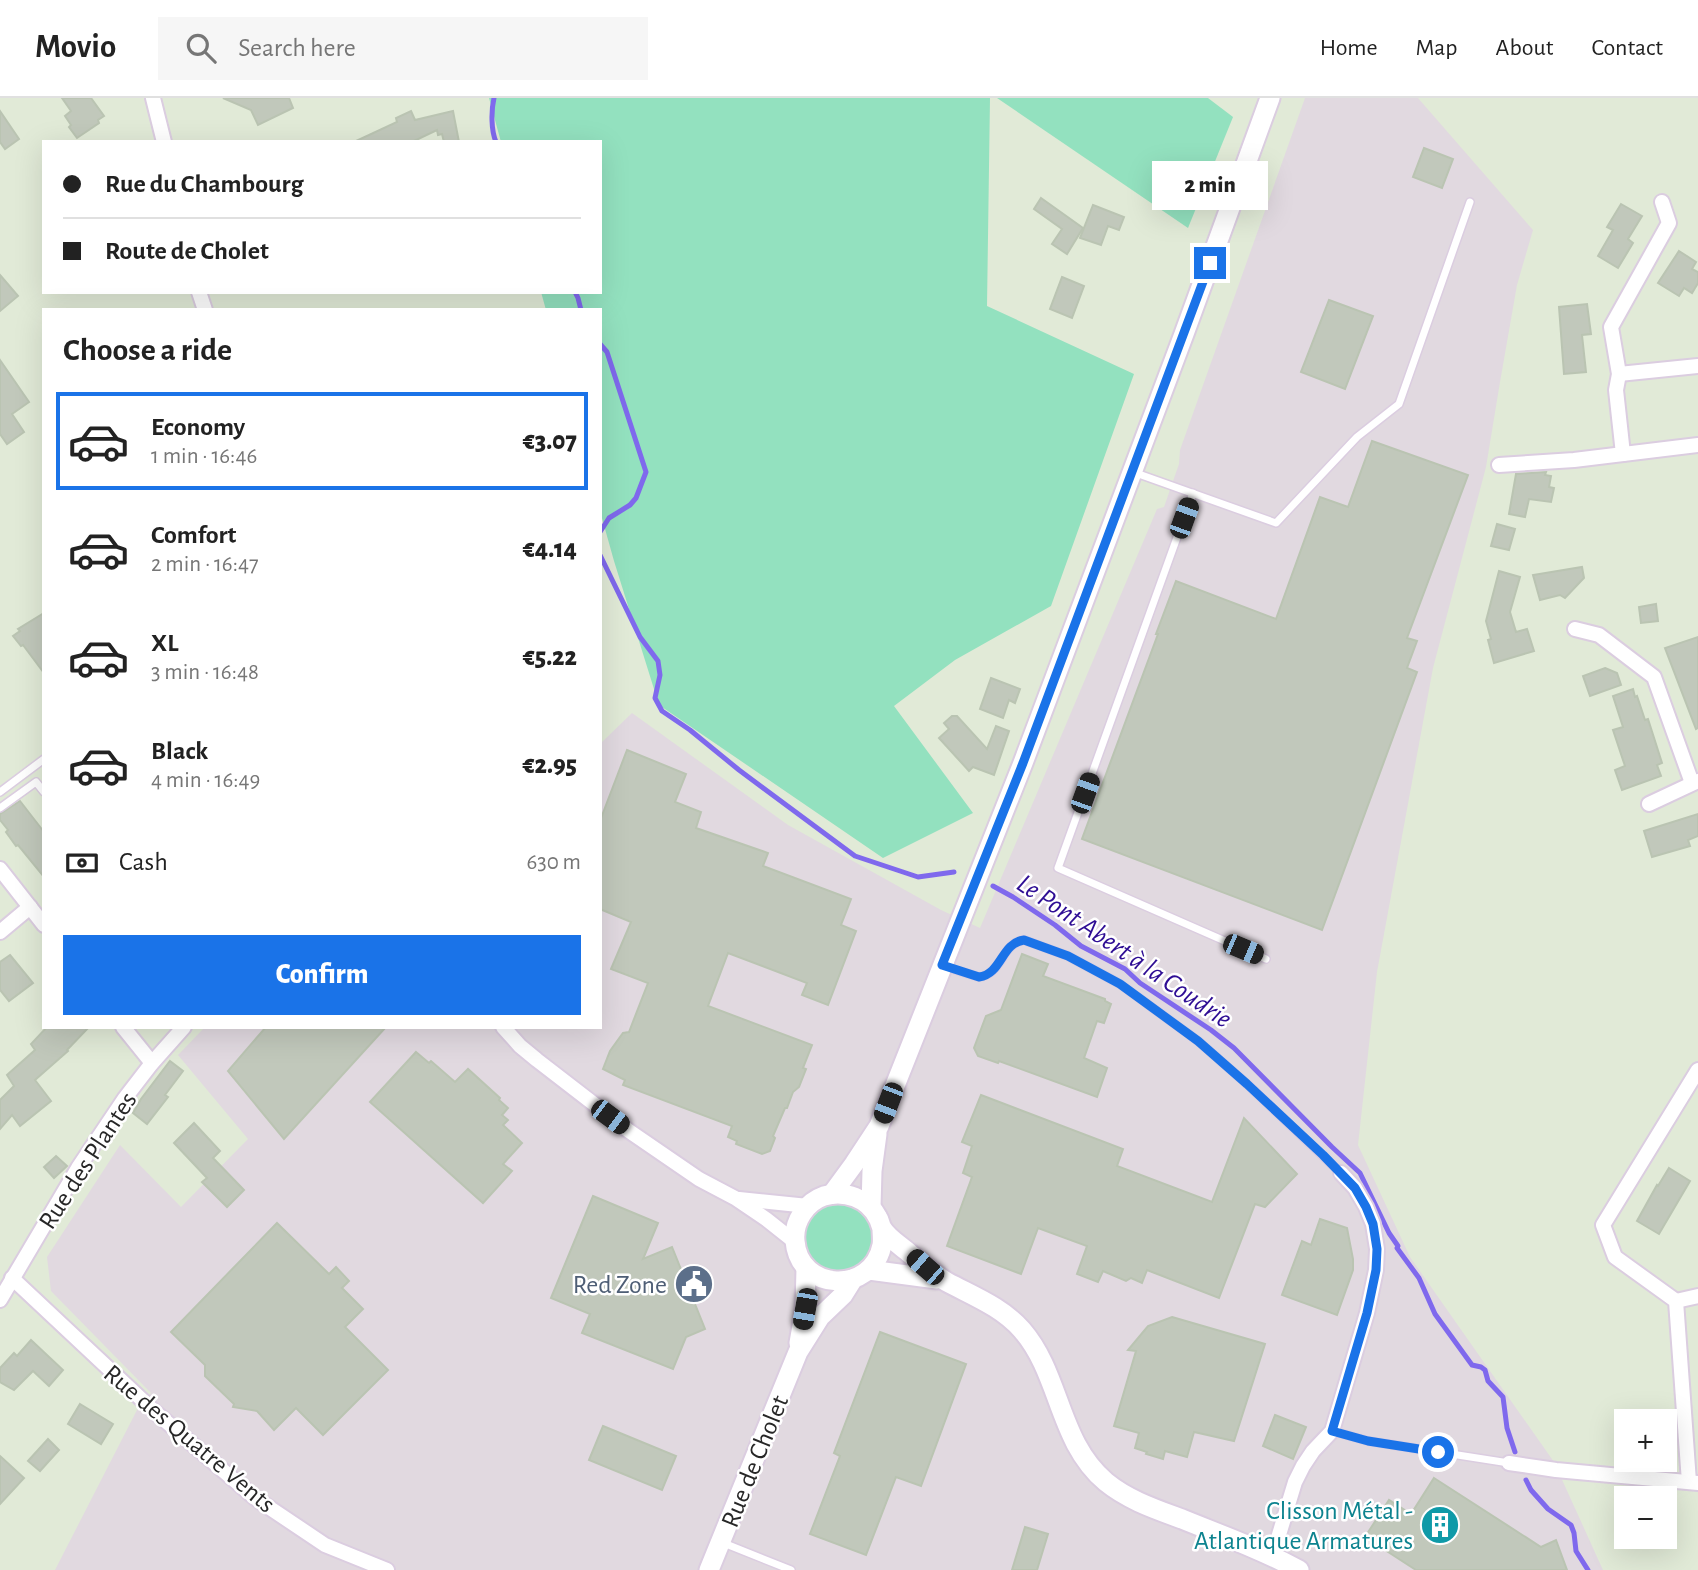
<!DOCTYPE html>
<meta charset="utf-8">
<style>
body{margin:0;font-family:"Alegreya Sans",sans-serif;background:#f6f6f6;color:#222;height:100vh;display:flex;flex-direction:column;font-size:26px;white-space:nowrap}
*{box-sizing:border-box;margin:0}
p{font-size:23px;color:#767676}
.icon{flex:none;width:38px;height:38px;fill:none;stroke:currentColor;stroke-width:2;stroke-linecap:round;stroke-linejoin:round}
.map{position:relative;flex:1;overflow:hidden}
.side{position:absolute;left:42px;top:210px;width:560px;height:721px;display:flex;flex-direction:column;background:#fff;border-radius:0px;box-shadow:0 7px 28px #0002}
.side>*{flex:none}
.banner{position:absolute;left:42px;top:42px;width:560px;height:154px;border-radius:0px;box-shadow:0 7px 28px #0002;display:grid;align-content:center;height:154px;padding:0 21px;background:#fff}
.tools{position:absolute;left:1614px;top:1311px;display:grid;gap:14px}
.tools a{display:grid;place-items:center;width:63px;height:63px;border-radius:0px;background:#fff;box-shadow:0 7px 28px #0002;font-size:35px}
.end{position:absolute;width:32px;height:32px;margin:-16px;border:9px solid #1a73e8;background:#fff;box-shadow:0 0 0 4px #fff}
.from{border-radius:50%}
.bubble{position:absolute;height:49px;border-radius:0px;background:#fff;box-shadow:0 7px 28px #0002;font-size:23px;font-weight:800;line-height:49px;text-align:center}
.car{position:absolute;width:21px;height:42px;margin:-21px -10px;border-radius:9px;box-shadow:0 0 5px 2px #0007;background:linear-gradient(#222 24%,#8ab4d8 0 40%,#222 0 76%,#8ab4d8 0 86%,#222 0)}
.banner b{display:flex;align-items:center;gap:24px;height:66px;font-size:26px}
.banner b+b{border-top:2px solid #e0e0e0}
.banner i{width:18px;height:18px;background:#222}
ul{padding:0;list-style:none}
li{display:flex;align-items:center;gap:21px;height:98px;margin:0 14px 10px;padding:0 7px;border:4px solid transparent;border-radius:0px}
li div{flex:1}
li b{display:block;font-size:26px}
li em{font-style:normal;font-weight:800}
li.on{border-color:#1a73e8}
li>.icon{width:63px;height:63px;stroke-width:1.5}
h2{padding:0 21px;font-size:32px;line-height:84px}
.pay{display:flex;align-items:center;gap:18px;height:77px;padding:0 21px;font-size:26px}
.pay p{margin-inline-start:auto}
.button{display:flex;gap:14px;margin-top:auto;padding:14px 21px}
.button a{flex:1;height:80px;border-radius:0px;background:#1a73e8;color:#fff;font-size:28px;font-weight:800;line-height:80px;text-align:center}
header{display:flex;align-items:center;gap:42px;box-sizing:border-box;height:98px;padding:0 35px;background:#fff;border-bottom:2px solid #e0e0e0}
header strong{font-size:33px}
nav{display:flex;gap:38px;margin-inline-start:auto;font-size:24px}
.search{width:490px;height:63px;background:#f6f6f6;display:flex;align-items:center;gap:18px;box-sizing:border-box;padding:0 24px;border-radius:0px;color:#767676;font-size:26px}
.map>svg:first-child{display:block}
</style>
<header>
<strong>Movio</strong>
<div class="search"><svg class="icon" aria-label="search" viewBox="0 0 24 24"><circle cx="10" cy="10" r="6"/><path d="M15 15l6 6"/></svg>Search here</div>
<nav><a>Home</a><a>Map</a><a>About</a><a>Contact</a></nav>
</header>
<div class="map">
<svg width="1698" height="1472" viewBox="0 0 1698 1472">
<rect width="100%" height="100%" fill="#e1ead7"/>
<!-- industrial -->
<path fill="#e1d9e0" d="M 1305,0 L 1418,0 L 1533,132 L 1517,187 L 1500,284 L 1486,369 L 1433,570 L 1377,874 L 1358,1047 L 1410,1159 L 1554,1364 L 1603,1472 L 55,1472 L 137,1312 L 151,1295 L 51,1193 L 47,1159 L 120,1047 L 181,1109 L 248,1041 L 178,957 L 205,929 L 600,929 L 600,646 L 632,615 L 788,727 L 941,812 L 980,830 L 1157,411 L 1164,409 L 1179,366 L 1180,352 Z"/>
<!-- green -->
<g fill="#93e1bf">
<path d="M 489,0 L 990,0 L 987,208 L 1134,276 L 1051,508 L 955,562 L 894,608 L 973,715 L 883,760 L 659,607 L 614,463 L 600,413 L 600,212 L 546,212 L 541,194 L 600,194 L 600,44 L 501,44 Z"/>
<path d="M 997,0 L 1208,0 L 1233,19 L 1188,130 Z"/>
<path d="M 837,1103 L 860,1111 L 869,1120 L 873,1132 L 873,1144 L 870,1156 L 863,1165 L 843,1175 L 820,1171 L 805,1155 L 802,1133 L 814,1112 Z"/>
</g>
<g fill="none" stroke-linecap="round" stroke-linejoin="round">
<!-- stream -->
<g stroke="#7f69ed" stroke-width="5">
<path d="M 494,0 C 491,13 491,32 496,44"/>
<path d="M 575,194 L 578,200 L 581,212"/>
<path d="M 600,246 L 607,254 L 646,374 L 636,400 L 630,407 L 609,420 L 600,434"/>
<path d="M 600,457 L 640,539 L 658,563 L 660,577 L 655,600 L 662,613 L 690,632 L 739,672 L 855,758 L 918,779 L 954,774"/>
<path d="M 993,788 L 1013,799 L 1055,827 L 1081,848 L 1125,871 L 1140,885 L 1211,932 L 1234,950 L 1332,1049 L 1360,1075 L 1389,1135 L 1398,1148 L 1397,1150 L 1419,1180 L 1435,1216 L 1472,1267 L 1481,1269 L 1485,1272 L 1488,1283 L 1503,1299 L 1507,1330 L 1515,1354"/>
<path d="M 1526,1382 L 1531,1392 L 1548,1411 L 1571,1427 L 1574,1435 L 1576,1453 L 1588,1472"/>
</g>
</g>
<!-- building -->
<g fill="#c1c8bb" stroke="#bac4b2" stroke-width="2">
<path d="M 62,0 L 91,0 L 104,18 L 98,22 L 99,25 L 77,40 L 69,29 L 71,27 L 65,18 L 71,13 Z"/>
<path d="M 223,0 L 289,0 L 293,10 L 258,27 L 251,12 Z"/>
<path d="M 0,13 L 19,41 L 5,51 L 0,44 Z"/>
<path d="M 411,13 L 415,22 L 453,13 L 459,44 L 444,44 L 442,36 L 438,37 L 437,32 L 412,44 L 354,44 L 397,24 L 396,20 Z"/>
<path d="M 1424,50 L 1453,61 L 1442,90 L 1413,79 Z"/>
<path d="M 1041,100 L 1083,130 L 1067,156 L 1052,146 L 1062,131 L 1034,111 Z"/>
<path d="M 1621,106 L 1642,118 L 1628,141 L 1633,145 L 1618,170 L 1598,158 L 1613,132 L 1607,129 Z"/>
<path d="M 1093,107 L 1124,119 L 1119,132 L 1108,128 L 1101,147 L 1080,140 Z"/>
<path d="M 1679,153 L 1696,164 L 1692,171 L 1698,174 L 1698,185 L 1692,195 L 1684,190 L 1679,198 L 1658,185 Z"/>
<path d="M 0,177 L 18,198 L 0,213 Z"/>
<path d="M 1062,179 L 1084,188 L 1072,220 L 1050,211 Z"/>
<path d="M 1329,202 L 1373,218 L 1345,291 L 1301,274 Z"/>
<path d="M 1587,206 L 1591,236 L 1582,237 L 1586,274 L 1564,276 L 1559,209 Z"/>
<path d="M 0,262 L 29,304 L 12,316 L 24,334 L 7,346 L 0,336 Z"/>
<path d="M 1372,343 L 1468,377 L 1407,540 L 1417,543 L 1407,570 L 1417,574 L 1322,832 L 1082,741 L 1158,536 L 1156,536 L 1176,483 L 1276,521 L 1320,399 L 1348,409 Z"/>
<path d="M 1546,374 L 1545,377 L 1551,378 L 1549,389 L 1554,390 L 1551,404 L 1529,401 L 1525,419 L 1509,416 L 1516,376 Z"/>
<path d="M 1497,426 L 1515,431 L 1509,452 L 1491,448 Z"/>
<path d="M 1582,469 L 1584,480 L 1565,500 L 1560,497 L 1540,502 L 1533,477 Z"/>
<path d="M 1499,473 L 1520,479 L 1510,514 L 1516,534 L 1527,531 L 1534,553 L 1494,565 L 1488,542 L 1491,541 L 1486,523 Z"/>
<path d="M 1656,506 L 1658,523 L 1641,525 L 1639,509 Z"/>
<path d="M 44,515 L 44,575 L 23,547 L 21,548 L 13,538 L 20,533 L 18,531 Z"/>
<path d="M 1698,539 L 1698,630 L 1696,631 L 1665,550 Z"/>
<path d="M 1605,570 L 1617,575 L 1621,587 L 1590,598 L 1583,578 Z"/>
<path d="M 991,580 L 1020,591 L 1015,605 L 1009,602 L 1003,620 L 980,611 Z"/>
<path d="M 1633,591 L 1635,599 L 1637,598 L 1645,622 L 1648,621 L 1662,665 L 1657,667 L 1661,678 L 1622,692 L 1615,672 L 1625,668 L 1613,632 L 1623,629 L 1613,598 Z"/>
<path d="M 952,618 L 957,618 L 987,651 L 996,628 L 1009,633 L 994,677 L 973,669 L 969,673 L 939,640 L 949,631 L 944,625 Z"/>
<path d="M 627,652 L 686,676 L 675,704 L 701,714 L 696,730 L 768,755 L 763,768 L 851,801 L 841,827 L 856,833 L 828,907 L 802,897 L 807,885 L 728,855 L 708,908 L 812,947 L 803,970 L 806,971 L 799,989 L 793,994 L 787,1010 L 785,1010 L 773,1038 L 775,1040 L 770,1053 L 762,1056 L 736,1046 L 737,1043 L 728,1039 L 732,1028 L 623,987 L 625,982 L 603,971 L 610,953 L 623,935 L 629,934 L 648,885 L 611,871 L 631,824 L 600,811 L 600,723 Z"/>
<path d="M 20,703 L 44,734 L 44,779 L 18,747 L 16,748 L 6,734 L 8,732 L 0,722 L 0,716 Z"/>
<path d="M 1698,716 L 1698,738 L 1688,742 L 1690,748 L 1652,759 L 1644,733 Z"/>
<path d="M 1022,856 L 1048,866 L 1043,878 L 1105,901 L 1105,903 L 1111,906 L 1104,925 L 1097,923 L 1084,960 L 1107,970 L 1097,999 L 999,963 L 998,965 L 978,958 L 974,950 L 986,918 L 1001,912 Z"/>
<path d="M 10,857 L 33,885 L 9,903 L 0,892 L 0,864 Z"/>
<path d="M 47,929 L 89,929 L 67,952 L 68,953 L 35,982 L 51,1003 L 20,1028 L 12,1017 L 0,1031 L 0,1002 L 14,988 L 7,977 L 35,952 L 31,946 Z"/>
<path d="M 266,929 L 386,929 L 284,1041 L 228,973 Z"/>
<path d="M 416,954 L 429,965 L 431,963 L 455,984 L 468,971 L 500,1000 L 499,1002 L 508,1010 L 502,1017 L 508,1022 L 503,1027 L 522,1045 L 503,1066 L 512,1073 L 483,1105 L 370,1004 Z"/>
<path d="M 170,963 L 183,973 L 165,997 L 168,999 L 147,1026 L 133,1015 L 141,1001 Z"/>
<path d="M 981,997 L 1123,1051 L 1117,1068 L 1212,1104 L 1244,1020 L 1297,1076 L 1265,1109 L 1255,1106 L 1219,1200 L 1147,1172 L 1142,1185 L 1131,1180 L 1126,1183 L 1103,1173 L 1098,1184 L 1077,1176 L 1087,1148 L 1038,1130 L 1021,1176 L 947,1148 L 972,1079 L 963,1075 L 972,1048 L 962,1044 Z"/>
<path d="M 194,1025 L 220,1053 L 213,1060 L 244,1092 L 227,1109 L 202,1084 L 207,1080 L 174,1045 Z"/>
<path d="M 56,1058 L 67,1068 L 54,1080 L 44,1069 Z"/>
<path d="M 1669,1070 L 1690,1083 L 1659,1136 L 1637,1123 L 1657,1087 L 1658,1088 Z"/>
<path d="M 593,1098 L 658,1125 L 643,1161 L 672,1149 L 705,1231 L 686,1239 L 673,1271 L 582,1235 L 590,1216 L 551,1200 Z"/>
<path d="M 1320,1121 L 1347,1130 L 1353,1161 L 1353,1172 L 1337,1217 L 1282,1197 L 1302,1143 L 1311,1147 Z"/>
<path d="M 277,1125 L 329,1176 L 336,1169 L 349,1183 L 342,1190 L 363,1211 L 345,1229 L 388,1272 L 323,1337 L 296,1310 L 274,1332 L 257,1313 L 233,1309 L 234,1306 L 205,1278 L 205,1267 L 171,1234 Z"/>
<path d="M 1172,1219 L 1265,1246 L 1234,1343 L 1194,1334 L 1187,1359 L 1165,1353 L 1163,1361 L 1146,1356 L 1147,1354 L 1135,1350 L 1139,1335 L 1114,1328 L 1136,1253 L 1128,1252 L 1148,1228 Z"/>
<path d="M 880,1234 L 966,1266 L 921,1388 L 896,1379 L 866,1457 L 810,1436 L 840,1358 L 834,1355 Z"/>
<path d="M 31,1242 L 63,1272 L 49,1288 L 33,1273 L 14,1292 L 0,1284 L 0,1270 L 14,1255 L 17,1258 Z"/>
<path d="M 80,1306 L 113,1326 L 101,1346 L 68,1326 Z"/>
<path d="M 1275,1317 L 1306,1329 L 1293,1361 L 1263,1348 Z"/>
<path d="M 603,1328 L 676,1358 L 662,1392 L 589,1362 Z"/>
<path d="M 48,1341 L 59,1352 L 40,1373 L 28,1363 Z"/>
<path d="M 0,1358 L 24,1380 L 0,1406 Z"/>
<path d="M 1434,1380 L 1541,1449 L 1556,1442 L 1567,1472 L 1416,1472 L 1365,1439 L 1389,1402 L 1411,1416 Z"/>
<path d="M 1025,1429 L 1048,1436 L 1037,1472 L 1012,1472 Z"/>
</g>
<g fill="none" stroke-linecap="round" stroke-linejoin="round">
<!-- service casing -->
<g stroke="#dbcde0" stroke-width="10">
<g id="service">
<path d="M 1133,374 L 1276,425 L 1357,339 L 1399,306 L 1470,104"/>
<path d="M 1193,395 L 1058,770 L 1266,861"/>
<path d="M 0,694 L 44,661"/>
<path d="M 0,710 L 36,684 L 44,694"/>
<path d="M 943,868 L 979,879 C 1003,876 1001,845 1024,842 L 1068,858 L 1120,886 L 1198,943 L 1247,986 L 1341,1075"/>
<path d="M 1332,1333 L 1368,1343 L 1509,1365"/>
<path d="M 721,1444 L 791,1472"/>
</g>
</g>
<!-- minor casing -->
<g stroke="#dbcde0" stroke-width="18">
<g id="minor">
<path d="M 153,0 L 164,44"/>
<path d="M 199,194 L 205,212"/>
<path d="M 1619,276 L 1698,268"/>
<path d="M 1623,356 L 1616,292 L 1619,276 L 1611,229 L 1669,125 L 1662,104"/>
<path d="M 1499,367 L 1574,362 L 1698,347"/>
<path d="M 1575,531 L 1599,537 L 1654,579 L 1692,685"/>
<path d="M 1649,706 L 1698,683"/>
<path d="M 0,771 L 44,827"/>
<path d="M 0,834 L 30,809"/>
<path d="M 123,929 L 152,965"/>
<path d="M 503,929 L 520,948 L 537,962 L 629,1033 L 699,1081 L 735,1100 L 766,1121 L 795,1144"/>
<path d="M 739,1101 L 808,1108"/>
<path d="M 12,1180 L 155,1314 L 255,1400 L 325,1447 L 387,1472"/>
<path d="M 0,1202 L 78,1070 L 125,1000 L 152,965 L 184,929"/>
<path d="M 1676,1203 L 1698,1198"/>
<path d="M 1509,1365 L 1556,1372 L 1698,1385"/>
<path d="M 1689,1384 L 1676,1203 L 1615,1159 L 1603,1127 L 1698,972"/>
<path d="M 1270,1457 L 1278,1440 L 1295,1384 L 1303,1368 L 1313,1353 L 1332,1333 L 1367,1215 L 1376,1172 L 1377,1151 L 1373,1126 L 1366,1109 L 1355,1090 L 1341,1075"/>
</g>
</g>
<!-- secondary casing -->
<g stroke="#dbcde0" stroke-width="23">
<g id="secondary">
<path d="M 832,1096 L 854,1066 L 879,1028 L 1023,665 L 1184,236 L 1270,0"/>
<path d="M 871,1109 L 872,1073 L 877,1036"/>
<path d="M 882,1131 C 882,1136 883,1142 882,1147 C 872,1197 799,1194 795,1143 C 793,1124 806,1104 824,1098 C 845,1092 868,1100 878,1120 C 880,1123 880,1127 882,1130 C 887,1139 901,1148 909,1155 C 921,1165 933,1176 947,1184 C 973,1198 1002,1209 1022,1232 C 1061,1277 1058,1344 1106,1384 C 1128,1402 1155,1411 1182,1421 C 1221,1437 1261,1451 1299,1472"/>
<path d="M 869,1172 L 937,1181"/>
<path d="M 799,1245 L 805,1211 L 806,1170"/>
<path d="M 709,1472 L 798,1254 L 820,1219 L 843,1197 L 853,1181"/>
</g>
</g>
<!-- service -->
<use href="#service" stroke="#fff" stroke-width="7"/>
<!-- minor -->
<use href="#minor" stroke="#fff" stroke-width="14"/>
<!-- secondary -->
<use href="#secondary" stroke="#fff" stroke-width="19"/>
</g>
<g fill="none" stroke-linecap="round" stroke-linejoin="round">
<!-- route -->
<path stroke="#1a73e8" stroke-width="9" d="M 1210,165 L 1023,665 L 942,867 L 979,879 C 1002,876 1001,845 1024,842 L 1068,858 L 1120,886 L 1198,943 L 1247,986 L 1323,1057 L 1355,1090 L 1366,1109 L 1373,1126 L 1377,1151 L 1376,1172 L 1367,1215 L 1332,1333 L 1368,1343 L 1438,1354"/>
</g>
<!-- icons -->
<defs>
<g id="civic-disc" transform="scale(2.0125)"><circle r="9.5" fill="#5c6f8a" stroke="#fff"/><path d="M-.6-6.5H3V-4.5H.6V-3L4-1V1h2V6H-6V1h2V-1L-.6-3ZM-1.2 2.5V6h2.4V2.5Z" fill="#fff"/></g>
<g id="building-disc" transform="scale(2.0125)"><circle r="9.5" fill="#0f9aa8" stroke="#fff"/><path d="M-4-6H4V6H1V3H-1V6H-4ZM-2.5-4.3h1.7v1.8h-1.7ZM.8-4.3h1.7v1.8H.8ZM-2.5-1h1.7V.8h-1.7ZM.8-1h1.7V.8H.8Z" fill="#fff"/></g>
</defs>
<g fill-rule="evenodd">
<use href="#civic-disc" x="694" y="1186"/>
<use href="#building-disc" x="1440" y="1427"/>
</g>
<g text-anchor="middle" stroke-width="5" stroke-linejoin="round" paint-order="stroke">
<!-- street labels -->
<g font-size="26" fill="#272727" stroke="#fff">
<text transform="translate(87 1062) rotate(-57)" y="9">Rue des Plantes</text>
<text transform="translate(190 1340) rotate(40)" y="9">Rue des Quatre Vents</text>
<text transform="translate(754 1363) rotate(-68)" y="9">Rue de Cholet</text>
</g>
<!-- service labels -->
<g font-size="26" fill="#4e5e75" stroke="#fff" text-anchor="end">
<text x="667" y="1195">Red Zone</text>
</g>
<!-- culture labels -->
<g font-size="26" fill="#0d838f" stroke="#fff" text-anchor="end">
<text x="1413" y="1421">Clisson Métal -<tspan x="1413" dy="30">Atlantique Armatures</tspan></text>
</g>
<!-- water labels -->
<g font-size="28" font-style="italic" fill="#2e0d94" stroke="#fff">
<text transform="translate(1125 852) rotate(34)" y="10">Le Pont Abert à la Coudrie</text>
</g>
</g>
</svg>
<div class="tools">
<a>+</a>
<a>−</a>
</div>
<i class="end from" style="left:1438px;top:1354px"></i>
<i class="end" style="left:1210px;top:165px"></i>
<div class="bubble" style="left:1152px;top:63px;width:116px">2 min</div>
<i class="car" style="left:1184px;top:420px;rotate:20deg"></i>
<i class="car" style="left:1085px;top:695px;rotate:20deg"></i>
<i class="car" style="left:1243px;top:851px;rotate:113deg"></i>
<i class="car" style="left:888px;top:1005px;rotate:201deg"></i>
<i class="car" style="left:610px;top:1019px;rotate:127deg"></i>
<i class="car" style="left:925px;top:1169px;rotate:311deg"></i>
<i class="car" style="left:805px;top:1211px;rotate:190deg"></i>
<div class="banner">
<b><i class="from"></i>Rue du Chambourg</b>
<b><i></i>Route de Cholet</b>
</div>
<section class="side">
<h2>Choose a ride</h2>
<ul>
<li class="on"><svg class="icon" aria-label="car" viewBox="0 0 24 24"><path d="M5 17H2v-5l4-1 3-4h7l3 4 3 1v5h-3M9 17h6M6 11h13"/><circle cx="7" cy="17" r="2"/><circle cx="17" cy="17" r="2"/></svg><div><b>Economy</b><p>1 min · 16:46</p></div><em>€3.07</em></li>
<li><svg class="icon" aria-label="car" viewBox="0 0 24 24"><path d="M5 17H2v-5l4-1 3-4h7l3 4 3 1v5h-3M9 17h6M6 11h13"/><circle cx="7" cy="17" r="2"/><circle cx="17" cy="17" r="2"/></svg><div><b>Comfort</b><p>2 min · 16:47</p></div><em>€4.14</em></li>
<li><svg class="icon" aria-label="car" viewBox="0 0 24 24"><path d="M5 17H2v-5l4-1 3-4h7l3 4 3 1v5h-3M9 17h6M6 11h13"/><circle cx="7" cy="17" r="2"/><circle cx="17" cy="17" r="2"/></svg><div><b>XL</b><p>3 min · 16:48</p></div><em>€5.22</em></li>
<li><svg class="icon" aria-label="car" viewBox="0 0 24 24"><path d="M5 17H2v-5l4-1 3-4h7l3 4 3 1v5h-3M9 17h6M6 11h13"/><circle cx="7" cy="17" r="2"/><circle cx="17" cy="17" r="2"/></svg><div><b>Black</b><p>4 min · 16:49</p></div><em>€2.95</em></li>
</ul>
<div class="pay"><svg class="icon" aria-label="cash" viewBox="0 0 24 24"><path d="M3 7h18v10H3z"/><circle cx="12" cy="12" r="2"/></svg>Cash<p>630 m</p></div>
<div class="button"><a>Confirm</a></div>
</section>
</div>
